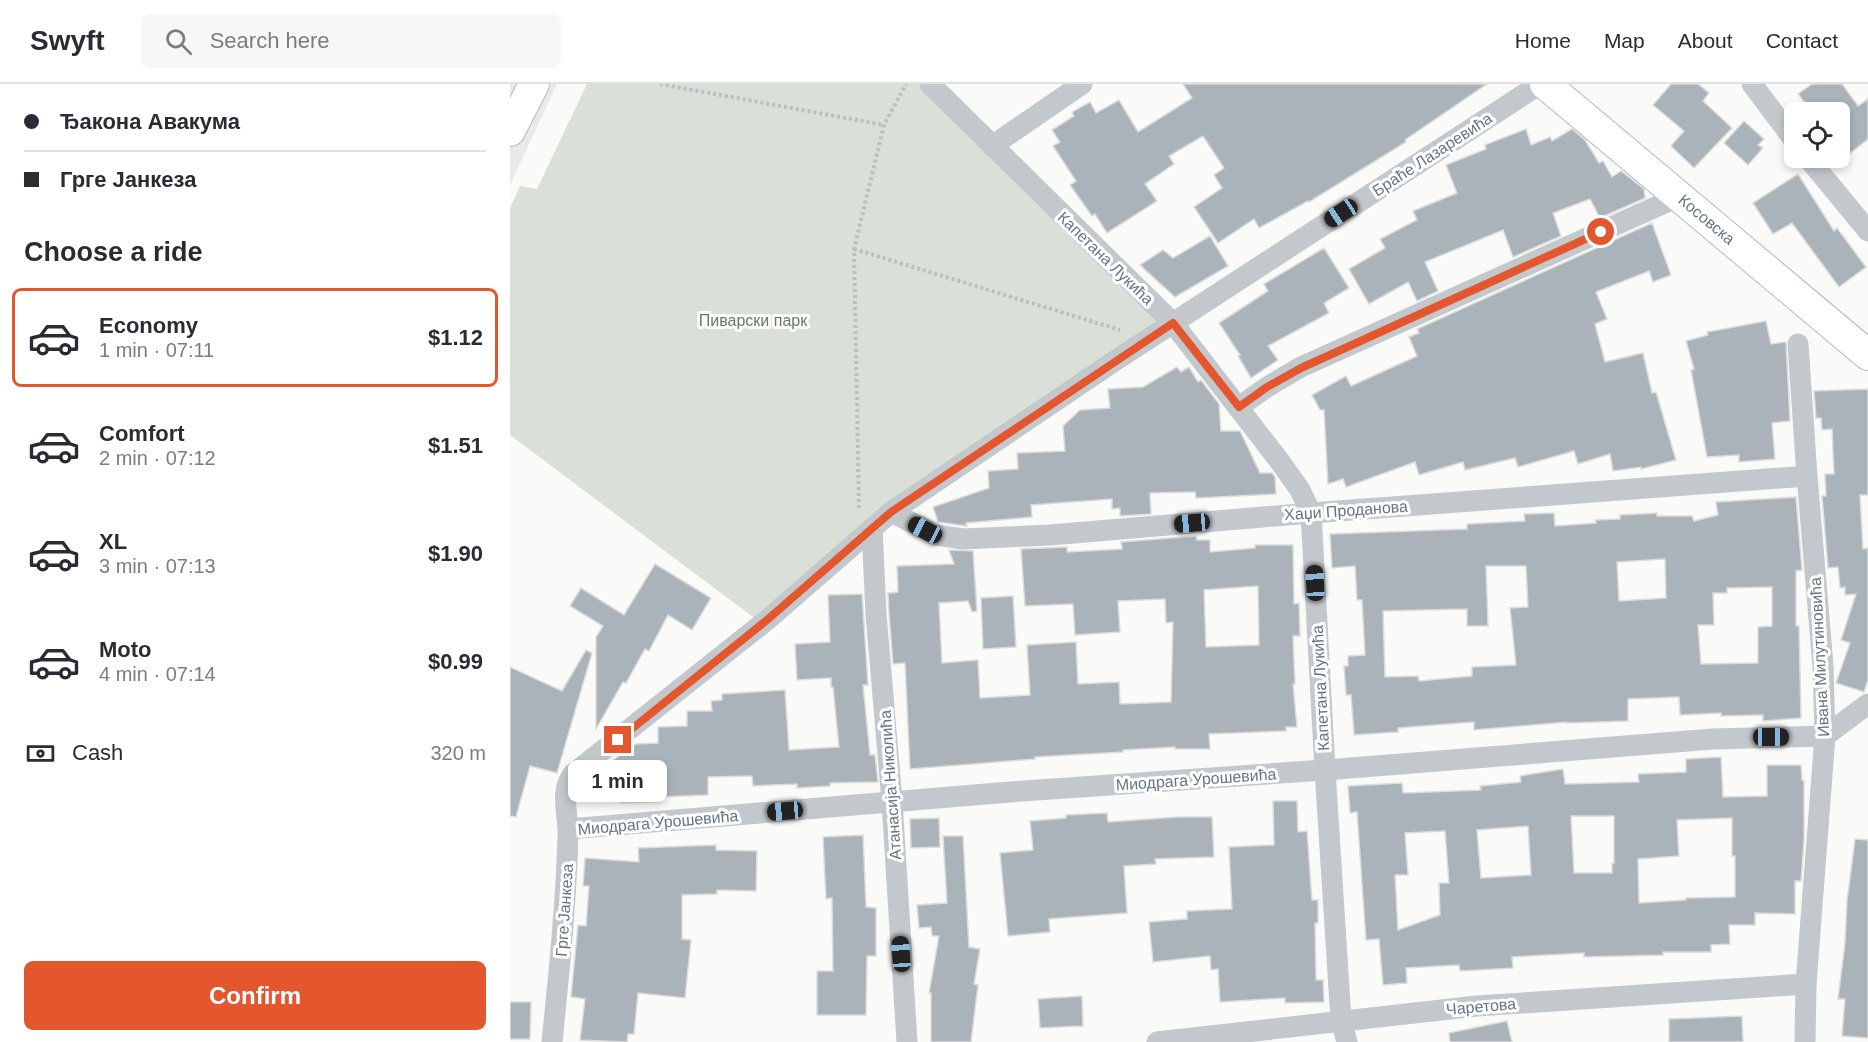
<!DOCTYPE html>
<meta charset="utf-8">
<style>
body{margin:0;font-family:Arial,sans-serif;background:#f7f7f7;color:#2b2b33;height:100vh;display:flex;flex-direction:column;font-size:22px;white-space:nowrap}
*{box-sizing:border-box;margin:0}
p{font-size:20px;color:#7c7c81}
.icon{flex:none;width:33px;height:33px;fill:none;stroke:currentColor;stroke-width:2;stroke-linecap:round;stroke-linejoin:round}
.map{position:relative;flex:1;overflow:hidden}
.sheet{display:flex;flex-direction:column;background:#fff;width:510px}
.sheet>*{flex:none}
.hud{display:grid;align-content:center;height:132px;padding:0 24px;background:#fff}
.controls{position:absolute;left:1274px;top:18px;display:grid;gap:12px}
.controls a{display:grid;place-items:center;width:66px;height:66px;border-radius:9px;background:#fff;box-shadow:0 3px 9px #0003;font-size:30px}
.end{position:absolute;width:27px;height:27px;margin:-14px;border:8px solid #e4572e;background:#fff;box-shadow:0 0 0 3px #fff}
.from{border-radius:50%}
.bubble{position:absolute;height:42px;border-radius:9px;background:#fff;box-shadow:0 3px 9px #0003;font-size:20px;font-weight:800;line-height:42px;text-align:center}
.car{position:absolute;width:18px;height:36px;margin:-18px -9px;border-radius:8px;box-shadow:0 0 4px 2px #0007;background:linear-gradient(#222 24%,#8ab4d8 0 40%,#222 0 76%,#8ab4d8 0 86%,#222 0)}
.hud b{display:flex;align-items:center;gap:21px;height:57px;font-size:22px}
.hud b+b{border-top:2px solid #e1e1e2}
.hud i{width:15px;height:15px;background:#2b2b33}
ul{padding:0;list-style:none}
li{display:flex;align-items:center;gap:18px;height:99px;margin:0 12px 9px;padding:0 12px;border:3px solid transparent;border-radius:9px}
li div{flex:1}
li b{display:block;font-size:22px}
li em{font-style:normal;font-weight:800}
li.active{border-color:#e4572e}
li>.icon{width:54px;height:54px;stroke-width:1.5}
h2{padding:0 24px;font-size:27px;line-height:72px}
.pay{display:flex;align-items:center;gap:15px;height:66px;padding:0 24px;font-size:22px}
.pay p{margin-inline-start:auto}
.cta{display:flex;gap:12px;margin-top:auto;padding:12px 24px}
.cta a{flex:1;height:69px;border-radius:9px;background:#e4572e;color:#fff;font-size:24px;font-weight:800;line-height:69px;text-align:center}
header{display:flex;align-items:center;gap:36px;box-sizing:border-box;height:84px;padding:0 30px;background:#fff;border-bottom:2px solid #e1e1e2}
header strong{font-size:28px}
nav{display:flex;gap:33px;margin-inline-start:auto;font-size:21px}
.search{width:420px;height:54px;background:#f7f7f7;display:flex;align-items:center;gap:15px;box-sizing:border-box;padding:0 21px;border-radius:9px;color:#7c7c81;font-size:22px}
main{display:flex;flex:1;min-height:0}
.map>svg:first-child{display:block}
</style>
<header>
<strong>Swyft</strong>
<div class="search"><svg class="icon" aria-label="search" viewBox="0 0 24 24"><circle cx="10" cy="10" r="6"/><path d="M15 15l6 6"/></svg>Search here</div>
<nav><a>Home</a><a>Map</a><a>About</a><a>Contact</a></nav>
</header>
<main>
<section class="sheet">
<div class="hud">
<b><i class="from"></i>Ђакона Авакума</b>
<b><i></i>Грге Јанкеза</b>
</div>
<h2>Choose a ride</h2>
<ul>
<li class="active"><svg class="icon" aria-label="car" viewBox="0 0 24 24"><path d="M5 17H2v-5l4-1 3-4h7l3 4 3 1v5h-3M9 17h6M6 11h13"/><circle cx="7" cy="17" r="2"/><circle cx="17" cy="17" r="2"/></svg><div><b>Economy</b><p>1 min · 07:11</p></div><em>$1.12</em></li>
<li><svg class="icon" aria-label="car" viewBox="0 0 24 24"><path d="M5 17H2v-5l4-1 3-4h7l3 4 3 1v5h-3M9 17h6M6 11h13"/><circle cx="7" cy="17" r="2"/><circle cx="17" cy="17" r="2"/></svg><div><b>Comfort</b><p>2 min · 07:12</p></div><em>$1.51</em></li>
<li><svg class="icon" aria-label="car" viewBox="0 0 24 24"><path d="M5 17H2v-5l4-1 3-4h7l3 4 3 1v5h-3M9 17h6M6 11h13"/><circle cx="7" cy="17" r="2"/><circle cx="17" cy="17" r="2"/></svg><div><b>XL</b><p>3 min · 07:13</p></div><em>$1.90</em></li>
<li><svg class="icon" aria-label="car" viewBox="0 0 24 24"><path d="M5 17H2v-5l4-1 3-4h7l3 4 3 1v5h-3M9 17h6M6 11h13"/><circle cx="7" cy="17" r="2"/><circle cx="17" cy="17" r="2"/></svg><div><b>Moto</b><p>4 min · 07:14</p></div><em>$0.99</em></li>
</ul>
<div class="pay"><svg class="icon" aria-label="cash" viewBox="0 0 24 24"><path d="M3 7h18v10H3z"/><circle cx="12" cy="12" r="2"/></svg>Cash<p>320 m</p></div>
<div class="cta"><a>Confirm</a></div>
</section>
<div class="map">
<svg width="1358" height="958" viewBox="0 0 1358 958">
<rect width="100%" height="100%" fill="#fafaf8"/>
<!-- built -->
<path fill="#e8e9e9" d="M 0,0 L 47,0 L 0,101 Z"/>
<!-- green -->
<path fill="#dadfd7" d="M 77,0 L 413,0 L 656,242 L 377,433 L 251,539 L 0,351 L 0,124 L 10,102 L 27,105 Z"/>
<!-- building -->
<g fill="#aab3b9" stroke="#dcdcda" stroke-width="1.5" fill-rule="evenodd">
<path d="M 673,0 L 977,0 L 895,56 L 896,58 L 799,118 L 798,117 L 749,144 L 744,135 L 708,159 L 684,123 L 712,104 L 704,91 L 714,84 L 693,52 L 659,72 L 664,80 L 635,100 L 647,117 L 597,149 L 585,130 L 582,132 L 560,101 L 566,97 L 543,62 L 550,58 L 542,46 L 564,32 L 562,28 L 580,18 L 586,29 L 609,16 L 628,48 L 682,14 Z"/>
<path d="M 1161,0 L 1188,0 L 1199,9 L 1193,17 L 1222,44 L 1184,84 L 1161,62 L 1174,47 L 1143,21 Z"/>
<path d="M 1302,0 L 1332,0 L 1348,22 L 1358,15 L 1358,55 L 1339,70 L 1329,57 L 1329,28 L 1302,28 L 1288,10 Z"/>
<path d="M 1234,37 L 1254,55 L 1248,61 L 1253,64 L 1238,81 L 1214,59 Z"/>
<path d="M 1016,45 L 1021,61 L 1040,53 L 1042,57 L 1062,45 L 1075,56 L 1089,79 L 1093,77 L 1102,93 L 1111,87 L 1134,105 L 1135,114 L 1090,134 L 1080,115 L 1043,129 L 1051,152 L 1003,173 L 993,146 L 915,178 L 928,207 L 907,217 L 898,198 L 859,220 L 839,185 L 875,164 L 870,155 L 907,136 L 903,127 L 947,109 L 936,81 L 976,65 L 975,61 Z"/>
<path d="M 1288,90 L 1324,147 L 1327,144 L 1356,183 L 1329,203 L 1282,139 L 1263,150 L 1243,119 Z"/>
<path d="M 1142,139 L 1161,191 L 1143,198 L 1139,187 L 1086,208 L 1097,235 L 1085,240 L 1095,278 L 1133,269 L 1142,309 L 1146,308 L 1166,376 L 1131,385 L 1131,383 L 1103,387 L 1100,370 L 1068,380 L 1064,367 L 1008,383 L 1005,374 L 955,386 L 953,378 L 909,391 L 905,378 L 836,403 L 833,395 L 818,400 L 814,326 L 810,326 L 802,311 L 836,292 L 841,302 L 907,272 L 899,253 L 909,249 L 907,245 Z"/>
<path d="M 700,152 L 718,182 L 665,213 L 630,181 L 653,166 L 663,174 Z"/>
<path d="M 814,164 L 839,204 L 814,219 L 819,229 L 758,262 L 768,276 L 741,294 L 728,272 L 730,271 L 709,239 L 758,207 L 754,200 Z"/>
<path d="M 1256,237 L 1261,260 L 1276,258 L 1280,337 L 1262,339 L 1265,375 L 1229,378 L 1229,371 L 1197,373 L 1181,286 L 1184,285 L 1176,257 L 1198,251 L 1197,248 Z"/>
<path d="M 667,283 L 671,288 L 679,283 L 688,298 L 691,296 L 709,320 L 711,347 L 730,347 L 750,389 L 762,389 L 765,393 L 766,410 L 686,414 L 685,408 L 640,409 L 641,430 L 610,432 L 610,424 L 602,425 L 602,415 L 521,421 L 522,433 L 456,439 L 457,442 L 428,438 L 423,423 L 479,404 L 478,387 L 508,385 L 507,369 L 555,367 L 553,342 L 570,326 L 600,324 L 598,305 L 633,303 Z"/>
<path d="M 1358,305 L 1358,411 L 1350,411 L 1353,465 L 1358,464 L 1358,596 L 1354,608 L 1326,599 L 1340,559 L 1331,556 L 1346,510 L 1335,511 L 1335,503 L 1330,504 L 1328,483 L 1318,484 L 1312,412 L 1316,412 L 1315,390 L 1324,390 L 1322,345 L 1312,346 L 1311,334 L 1306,334 L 1304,307 Z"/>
<path d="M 1286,413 L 1292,486 L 1286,487 L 1286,542 L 1289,542 L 1291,634 L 1253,637 L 1253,631 L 1211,632 L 1211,629 L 1170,631 L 1169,613 L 1118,615 L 1118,637 L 1056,639 L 1056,638 L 964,646 L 964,638 L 888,644 L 888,648 L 844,651 L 841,611 L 836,611 L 834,582 L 838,582 L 838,572 L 855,571 L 852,516 L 847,516 L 845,482 L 822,484 L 820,450 L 957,445 L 957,440 L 1015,437 L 1014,430 L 1044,429 L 1045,442 L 1086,439 L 1085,436 L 1110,435 L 1110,431 L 1147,429 L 1147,432 L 1182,432 L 1184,437 L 1208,431 L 1206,418 ZM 1155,475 L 1156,514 L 1109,517 L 1107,478 ZM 976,482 L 1016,482 L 1018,523 L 1000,524 L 1006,581 L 962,583 L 962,592 L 909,597 L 908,592 L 875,593 L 873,527 L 957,525 L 957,542 L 978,542 ZM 1262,503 L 1262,542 L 1248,543 L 1248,579 L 1191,580 L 1188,541 L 1204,541 L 1203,509 L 1217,509 L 1217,504 Z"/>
<path d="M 686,452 L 687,456 L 700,456 L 700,468 L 745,464 L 745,461 L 783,461 L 784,520 L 789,519 L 790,552 L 783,552 L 785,600 L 783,600 L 787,643 L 776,643 L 776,647 L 699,650 L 700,665 L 665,665 L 665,663 L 613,666 L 613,668 L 525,673 L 525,675 L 400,685 L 395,579 L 383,580 L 379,529 L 378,509 L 388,508 L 387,482 L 444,480 L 439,466 L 463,467 L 467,527 L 462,528 L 458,517 L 429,519 L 432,579 L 468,576 L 470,614 L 520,611 L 517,561 L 566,558 L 568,600 L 609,598 L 610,620 L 661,618 L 663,538 L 656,539 L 655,515 L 608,517 L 610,548 L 565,551 L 563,520 L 515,522 L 511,465 L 557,463 L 557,468 L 612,465 L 611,458 ZM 748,502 L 749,561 L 696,563 L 694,506 Z"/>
<path d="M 145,480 L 201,514 L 182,546 L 158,531 L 139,567 L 135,565 L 116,599 L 113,598 L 86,645 L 86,553 L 93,542 L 60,522 L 71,504 L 114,531 Z"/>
<path d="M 352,510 L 358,601 L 353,601 L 360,671 L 365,671 L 368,698 L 320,699 L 320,702 L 287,704 L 287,700 L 243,702 L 242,692 L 198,693 L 198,711 L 150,713 L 150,718 L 110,719 L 110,693 L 79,693 L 126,660 L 148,659 L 148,643 L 177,642 L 177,627 L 202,627 L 201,617 L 212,616 L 212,610 L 275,606 L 279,666 L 329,663 L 323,603 L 321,603 L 321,594 L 287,596 L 285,560 L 320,558 L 318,511 Z"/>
<path d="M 503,512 L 506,563 L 473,565 L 471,514 Z"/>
<path d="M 76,566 L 82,569 L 47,689 L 20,682 L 6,733 L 0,732 L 0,583 L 52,607 Z"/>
<path d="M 1211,673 L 1213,713 L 1257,712 L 1257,681 L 1291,681 L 1292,696 L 1294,697 L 1294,756 L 1291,797 L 1285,797 L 1285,830 L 1245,829 L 1245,841 L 1219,841 L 1220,860 L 1201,861 L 1201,868 L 1153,868 L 1153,871 L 1074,873 L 1074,869 L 1002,873 L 1003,884 L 950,887 L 949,881 L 896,884 L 897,899 L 873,901 L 869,855 L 856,856 L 847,728 L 840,729 L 838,702 L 892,699 L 893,709 L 971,706 L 970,702 L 1011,698 L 1010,692 L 1053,685 L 1055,700 L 1129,698 L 1128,690 L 1176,688 L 1176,675 ZM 1061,732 L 1104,732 L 1104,779 L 1102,779 L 1102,789 L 1064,789 ZM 1222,734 L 1222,772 L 1225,772 L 1225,813 L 1176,814 L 1176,816 L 1129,819 L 1128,775 L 1169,772 L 1167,736 ZM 1018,742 L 1021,791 L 971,794 L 967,746 ZM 935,747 L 939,799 L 929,799 L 930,831 L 888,846 L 885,791 L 898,791 L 895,749 Z"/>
<path d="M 763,717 L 787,717 L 788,748 L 797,747 L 802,816 L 808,816 L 808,839 L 805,839 L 806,896 L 813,896 L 814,918 L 775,919 L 775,914 L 710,918 L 708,885 L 701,886 L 700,872 L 643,878 L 639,838 L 677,835 L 677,827 L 722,825 L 719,763 L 764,761 Z"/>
<path d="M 597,729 L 598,738 L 668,733 L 702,733 L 704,773 L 645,775 L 646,780 L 614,782 L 617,829 L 539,835 L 540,848 L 498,852 L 490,769 L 523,766 L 520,737 L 556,734 L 556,731 Z"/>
<path d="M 429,734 L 430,763 L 401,764 L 400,735 Z"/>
<path d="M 353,751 L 356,823 L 366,824 L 366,872 L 357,872 L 356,931 L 307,931 L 307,887 L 323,887 L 322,814 L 316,815 L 313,753 Z"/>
<path d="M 433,752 L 453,752 L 459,863 L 470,865 L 464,900 L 468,901 L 461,958 L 421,958 L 421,909 L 419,909 L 429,852 L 422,852 L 421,843 L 409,844 L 407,821 L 437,819 Z"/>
<path d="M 1345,755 L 1358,756 L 1358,954 L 1332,952 L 1335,915 L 1328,915 L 1335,859 L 1337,817 Z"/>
<path d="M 206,761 L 206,766 L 247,767 L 246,807 L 207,806 L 207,810 L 172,811 L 172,855 L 181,856 L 175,914 L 128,909 L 124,950 L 118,950 L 117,958 L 70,956 L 75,915 L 61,913 L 68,841 L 76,842 L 79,802 L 73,802 L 75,774 L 129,778 L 128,764 Z"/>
<path d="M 572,912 L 573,942 L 530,944 L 528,915 Z"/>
<path d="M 0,918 L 21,918 L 20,955 L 0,955 Z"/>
<path d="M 1232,932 L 1233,958 L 1159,958 L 1159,935 Z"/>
<path d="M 997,937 L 1002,958 L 940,958 L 939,949 Z"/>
</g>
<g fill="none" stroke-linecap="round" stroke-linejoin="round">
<!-- secondary casing -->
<g stroke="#b3babf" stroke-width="32">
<g id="secondary">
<path d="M 1035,0 L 1358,271"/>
<path d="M 0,47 L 24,0"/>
</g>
</g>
<!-- path -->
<g stroke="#bbbfc2" stroke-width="4" stroke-dasharray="3 3" stroke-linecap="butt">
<path d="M 150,0 L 374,41"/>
<path d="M 344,165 L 610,246"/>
<path d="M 349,424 L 344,165 L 374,41 L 396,0"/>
</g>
<!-- street -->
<g stroke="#c3c8cc" stroke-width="21">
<path d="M 420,0 L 663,239 L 771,379 L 790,406 L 801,429 L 815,686 L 831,936 L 837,958"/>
<path d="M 1242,0 L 1284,56"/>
<path d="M 482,62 L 572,0"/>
<path d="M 1298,74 L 1358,147"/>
<path d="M 1288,260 L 1297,392 L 1313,582 L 1315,652 L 1296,900 L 1295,958"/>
<path d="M 729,323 L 757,303 L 791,283 L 1170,112"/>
<path d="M 381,428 L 426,451 L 453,455 L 540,451 L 801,429 L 1297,392"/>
<path d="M 362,444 L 366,530 L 382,717 L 397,958"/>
<path d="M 1315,652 L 1358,620"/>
<path d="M 59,745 L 500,708 L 815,686 L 1203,655 L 1315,652"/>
<path d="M 42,958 C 49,889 56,821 58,752 C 59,731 49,709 63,690 L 257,536 L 381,428 L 606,276 L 1030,0"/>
<path d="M 647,958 L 967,922 L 1296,900"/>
</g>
<!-- secondary -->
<use href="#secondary" stroke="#fff" stroke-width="30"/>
</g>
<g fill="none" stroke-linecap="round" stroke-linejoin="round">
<!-- route -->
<path stroke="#e4572e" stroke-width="8" d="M 108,656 L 257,536 L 381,428 L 663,239 L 729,323 L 757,303 L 791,284 L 1091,148"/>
</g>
<g text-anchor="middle" stroke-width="6" stroke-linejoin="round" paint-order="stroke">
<!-- street labels -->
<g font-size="16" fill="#657683" stroke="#fff">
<text transform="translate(922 70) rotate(-33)" y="6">Браће Лазаревића</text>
<text transform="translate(1197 135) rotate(40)" y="6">Косовска</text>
<text transform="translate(596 174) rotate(44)" y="6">Капетана Лукића</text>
<text transform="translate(836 426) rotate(-4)" y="6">Хаџи Проданова</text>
<text transform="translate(1309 573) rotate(-93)" y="6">Ивана Милутиновића</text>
<text transform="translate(810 604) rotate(-93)" y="6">Капетана Лукића</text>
<text transform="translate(686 695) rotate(-4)" y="6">Миодрага Урошевића</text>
<text transform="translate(380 701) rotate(-94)" y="6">Атанасија Николића</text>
<text transform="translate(148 738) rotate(-5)" y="6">Миодрага Урошевића</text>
<text transform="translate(54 826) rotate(-86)" y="6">Грге Јанкеза</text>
<text transform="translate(971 922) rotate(-5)" y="6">Чаретова</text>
</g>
<!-- park labels -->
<g font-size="16" fill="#687a64" stroke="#fff">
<text x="243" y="242">Пиварски парк</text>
</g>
</g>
</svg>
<div class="controls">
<a><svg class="icon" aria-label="locate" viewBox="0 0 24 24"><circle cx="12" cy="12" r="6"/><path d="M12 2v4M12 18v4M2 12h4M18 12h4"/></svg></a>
</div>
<i class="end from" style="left:1091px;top:148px"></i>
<i class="end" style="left:108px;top:656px"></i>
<div class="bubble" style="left:58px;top:676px;width:99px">1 min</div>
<i class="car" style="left:831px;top:129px;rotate:237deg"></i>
<i class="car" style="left:682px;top:439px;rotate:265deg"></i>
<i class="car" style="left:415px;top:446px;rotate:298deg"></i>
<i class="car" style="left:805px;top:499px;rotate:357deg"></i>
<i class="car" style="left:1261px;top:653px;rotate:90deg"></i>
<i class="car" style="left:275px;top:727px;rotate:265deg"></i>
<i class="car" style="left:391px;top:870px;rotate:356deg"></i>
</div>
</main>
